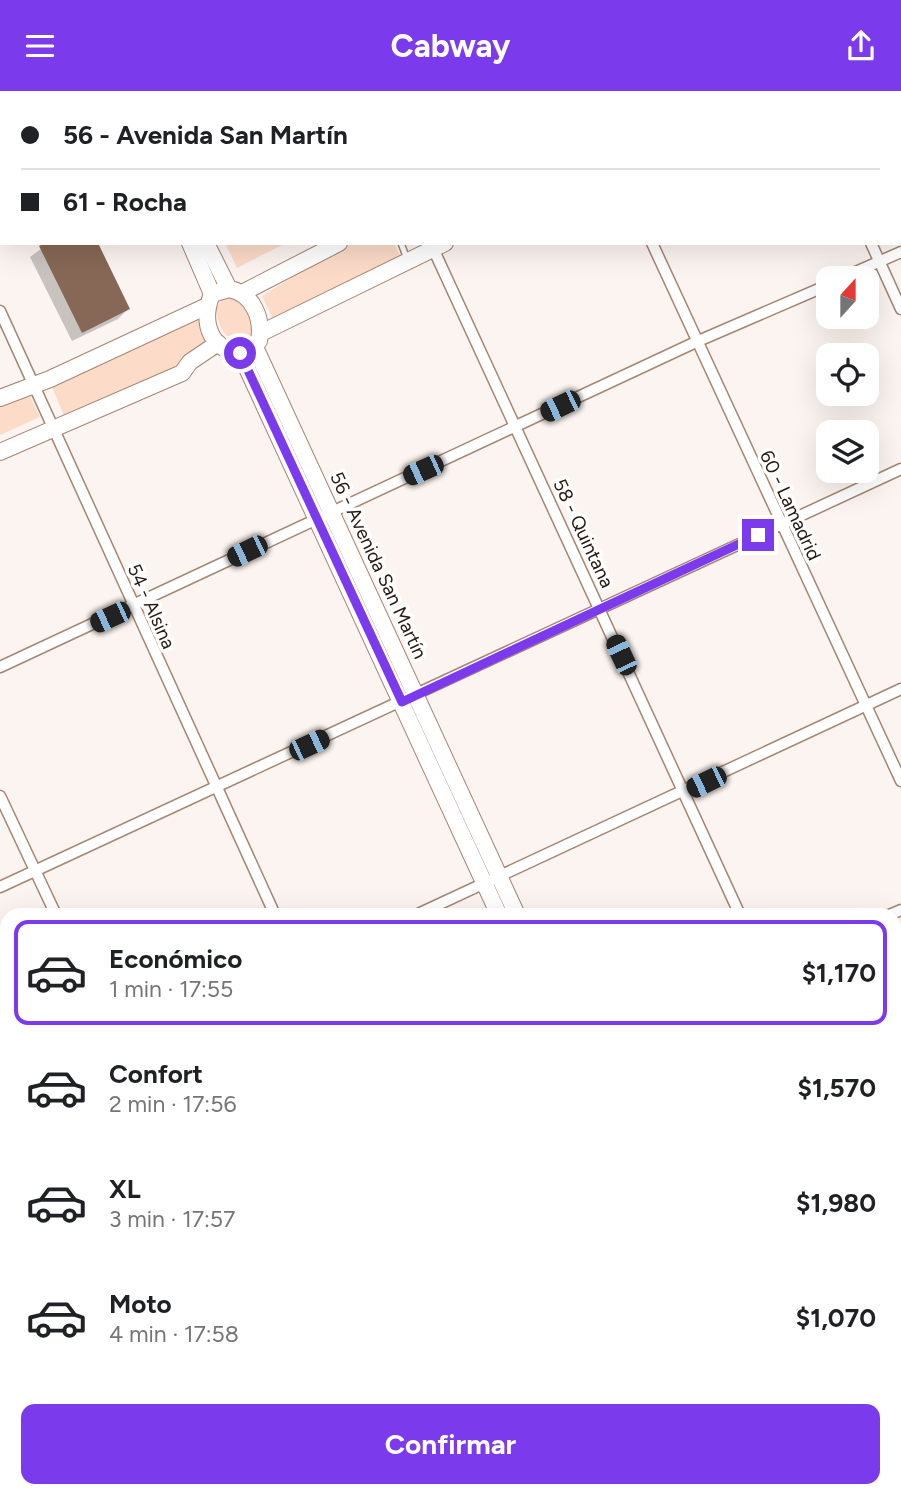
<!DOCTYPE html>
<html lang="es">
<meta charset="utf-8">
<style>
body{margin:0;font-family:Figtree,sans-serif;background:#f6f6f6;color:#202124;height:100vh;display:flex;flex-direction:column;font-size:26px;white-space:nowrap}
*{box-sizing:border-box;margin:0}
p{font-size:23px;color:#757577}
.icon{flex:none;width:38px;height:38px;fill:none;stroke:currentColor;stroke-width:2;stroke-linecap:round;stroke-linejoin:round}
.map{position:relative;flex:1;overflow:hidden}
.details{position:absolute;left:0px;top:817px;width:901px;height:590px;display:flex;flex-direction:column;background:#fff;border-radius:21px 21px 0 0;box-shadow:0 7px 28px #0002}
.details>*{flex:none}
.guide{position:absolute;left:0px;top:0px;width:901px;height:154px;box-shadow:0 7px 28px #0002;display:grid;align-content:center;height:154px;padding:0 21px;background:#fff}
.needle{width:46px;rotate:21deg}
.controls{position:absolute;left:816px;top:175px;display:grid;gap:14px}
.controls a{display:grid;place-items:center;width:63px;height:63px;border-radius:14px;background:#fff;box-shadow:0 7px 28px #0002;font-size:35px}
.end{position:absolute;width:32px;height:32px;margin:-16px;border:9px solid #7c3aed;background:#fff;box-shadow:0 0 0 4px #fff}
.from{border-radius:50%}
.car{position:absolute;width:21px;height:42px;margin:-21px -10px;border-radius:9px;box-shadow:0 0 5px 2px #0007;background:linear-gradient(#222 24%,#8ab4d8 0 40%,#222 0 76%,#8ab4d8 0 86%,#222 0)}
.guide b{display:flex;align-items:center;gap:24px;height:66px;font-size:26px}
.guide b+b{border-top:2px solid #e0e0e0}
.guide i{width:18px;height:18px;background:#202124}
ul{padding:12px 0 0;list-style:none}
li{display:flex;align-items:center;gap:21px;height:105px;margin:0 14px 10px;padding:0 7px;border:4px solid transparent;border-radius:14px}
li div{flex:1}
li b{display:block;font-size:26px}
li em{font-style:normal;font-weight:700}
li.current{border-color:#7c3aed}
li>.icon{width:63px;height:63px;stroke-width:1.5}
.primary-button{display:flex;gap:14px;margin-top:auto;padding:14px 21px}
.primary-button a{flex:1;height:80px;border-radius:14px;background:#7c3aed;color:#fff;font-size:28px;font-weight:700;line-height:80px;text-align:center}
header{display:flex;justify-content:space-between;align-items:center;height:91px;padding:0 21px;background:#7c3aed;color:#fff;font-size:32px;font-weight:700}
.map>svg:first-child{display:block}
</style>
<header><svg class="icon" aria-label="menu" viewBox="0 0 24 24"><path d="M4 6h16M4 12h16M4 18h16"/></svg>Cabway<svg class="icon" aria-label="share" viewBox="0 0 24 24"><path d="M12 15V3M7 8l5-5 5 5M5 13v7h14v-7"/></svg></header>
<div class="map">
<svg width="901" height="1406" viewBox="0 0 901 1406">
<rect width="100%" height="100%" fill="#fcf4f0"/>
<!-- green -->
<g fill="#fcdbc9">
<path d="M 225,152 L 286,152 L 237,177 Z"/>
<path d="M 348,152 L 394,152 L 402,169 L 274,230 L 262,205 Z"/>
<path d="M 224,205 L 236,206 L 249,219 L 255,242 L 245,255 C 226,250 218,237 216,218 Z"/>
<path d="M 199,227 L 204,227 L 215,248 L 176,280 L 66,330 L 52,296 Z"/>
<path d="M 26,297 L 40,326 L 0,344 L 0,309 Z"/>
</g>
<!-- shadow -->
<g fill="#0003">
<path d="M 213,0 L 280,0 L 281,2 L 213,2 Z"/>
<path d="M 49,152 L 128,218 L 118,228 L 72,250 L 30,166 Z"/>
</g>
<!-- building -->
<path fill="#876856" d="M 45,152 L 98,152 L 130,218 L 82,242 L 39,155 Z"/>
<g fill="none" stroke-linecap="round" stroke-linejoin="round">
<!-- service casing -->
<g stroke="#a58573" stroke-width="8">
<g id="service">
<path d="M 328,0 L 329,2"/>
<path d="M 401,152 L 407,168"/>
</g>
</g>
<!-- minor casing -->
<g stroke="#a58573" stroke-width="13">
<g id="minor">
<path d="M 581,0 L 582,2"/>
<path d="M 801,0 L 802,2"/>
<path d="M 162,2 L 165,0"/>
<path d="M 0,79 L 2,78"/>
<path d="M 652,152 L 901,690"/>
<path d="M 871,152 L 901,218"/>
<path d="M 431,153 L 740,824"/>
<path d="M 842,187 L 901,161"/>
<path d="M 0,220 L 275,824"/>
<path d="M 0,576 L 696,251 L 828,194"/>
<path d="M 0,705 L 56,824"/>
<path d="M 0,796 L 901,378"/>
<path d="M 416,824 L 901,598"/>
<path d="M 889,824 L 901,819"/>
<path d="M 0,1016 L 7,1012"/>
<path d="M 894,1044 L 901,1041"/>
<path d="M 894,1161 L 901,1176"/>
<path d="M 0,1177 L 7,1192"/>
<path d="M 0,1238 L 7,1234"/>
<path d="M 894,1261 L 901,1258"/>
<path d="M 323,1400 L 325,1406"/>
<path d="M 540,1400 L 543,1406"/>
<path d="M 111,1406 L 123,1400"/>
<path d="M 586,1406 L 599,1400"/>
</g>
</g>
<!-- secondary casing -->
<g stroke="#a58573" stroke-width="18">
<g id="secondary">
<path d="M 119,0 L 120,2"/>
<path d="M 138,0 L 139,2"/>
<path d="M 648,2 L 652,0"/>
<path d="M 758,2 L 762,0"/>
<path d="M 190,152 L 212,203"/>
<path d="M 206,152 L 229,198"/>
<path d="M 229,198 C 253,202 263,228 259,250 L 246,262 C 211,263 200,232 212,203 Z"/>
<path d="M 242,202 L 339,152"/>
<path d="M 261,242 L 445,152"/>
<path d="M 255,256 L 517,824"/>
<path d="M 240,262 L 499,824"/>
<path d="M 0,307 L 50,288 L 207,215"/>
<path d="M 0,361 L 182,282 L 190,271 L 218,252"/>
<path d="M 765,1400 L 768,1406"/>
<path d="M 784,1400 L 787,1406"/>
</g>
</g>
<!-- service -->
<use href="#service" stroke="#fff" stroke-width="5"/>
<!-- minor -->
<use href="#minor" stroke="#fff" stroke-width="10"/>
<!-- secondary -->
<use href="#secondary" stroke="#fff" stroke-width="16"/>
</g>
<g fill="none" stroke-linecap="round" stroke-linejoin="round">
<!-- route -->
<path stroke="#7c3aed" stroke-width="9" d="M 240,262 L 402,611 L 758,444"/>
</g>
<g text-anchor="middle" stroke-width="7" stroke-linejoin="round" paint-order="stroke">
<!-- street labels -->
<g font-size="19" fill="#261a12" stroke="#fff">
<text transform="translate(791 414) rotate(65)" y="7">60 - Lamadrid</text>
<text transform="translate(584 442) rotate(65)" y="7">58 - Quintana</text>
<text transform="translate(379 474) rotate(65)" y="7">56 - Avenida San Martín</text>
<text transform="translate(152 515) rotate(66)" y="7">54 - Alsina</text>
</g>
</g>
</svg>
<div class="controls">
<a><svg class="needle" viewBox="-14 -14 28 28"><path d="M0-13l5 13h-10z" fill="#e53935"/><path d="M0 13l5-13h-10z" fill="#757577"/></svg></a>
<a><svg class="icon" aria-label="locate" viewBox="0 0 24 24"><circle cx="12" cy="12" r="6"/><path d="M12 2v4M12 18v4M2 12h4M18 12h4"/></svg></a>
<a><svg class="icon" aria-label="layers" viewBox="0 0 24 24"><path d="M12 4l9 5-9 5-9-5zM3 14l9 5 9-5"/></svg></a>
</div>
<i class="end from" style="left:240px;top:262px"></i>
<i class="end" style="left:758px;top:444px"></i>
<i class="car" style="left:560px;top:315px;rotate:244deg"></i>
<i class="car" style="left:423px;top:379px;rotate:246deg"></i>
<i class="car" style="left:247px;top:460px;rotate:244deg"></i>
<i class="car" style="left:110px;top:526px;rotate:245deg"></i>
<i class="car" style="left:621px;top:564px;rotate:335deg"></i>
<i class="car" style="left:309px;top:654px;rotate:65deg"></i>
<i class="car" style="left:706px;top:691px;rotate:244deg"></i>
<div class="guide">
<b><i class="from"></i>56 - Avenida San Martín</b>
<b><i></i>61 - Rocha</b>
</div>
<section class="details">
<ul>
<li class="current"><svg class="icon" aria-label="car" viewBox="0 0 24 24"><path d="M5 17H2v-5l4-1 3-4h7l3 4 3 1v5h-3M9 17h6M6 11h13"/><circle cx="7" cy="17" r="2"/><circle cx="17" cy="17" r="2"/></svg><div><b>Económico</b><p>1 min · 17:55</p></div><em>$1,170</em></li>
<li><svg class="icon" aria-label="car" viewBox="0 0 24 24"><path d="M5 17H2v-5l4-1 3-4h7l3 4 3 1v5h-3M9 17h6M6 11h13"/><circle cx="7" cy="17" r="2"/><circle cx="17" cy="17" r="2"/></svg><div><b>Confort</b><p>2 min · 17:56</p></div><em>$1,570</em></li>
<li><svg class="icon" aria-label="car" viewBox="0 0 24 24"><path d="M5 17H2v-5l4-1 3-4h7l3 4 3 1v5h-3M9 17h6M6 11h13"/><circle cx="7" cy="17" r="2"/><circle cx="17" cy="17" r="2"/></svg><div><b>XL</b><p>3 min · 17:57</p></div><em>$1,980</em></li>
<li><svg class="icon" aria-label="car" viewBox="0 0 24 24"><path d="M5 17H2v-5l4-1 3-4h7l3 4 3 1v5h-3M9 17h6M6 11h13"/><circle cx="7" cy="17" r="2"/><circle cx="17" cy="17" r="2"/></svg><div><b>Moto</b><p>4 min · 17:58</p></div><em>$1,070</em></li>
</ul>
<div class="primary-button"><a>Confirmar</a></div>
</section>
</div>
